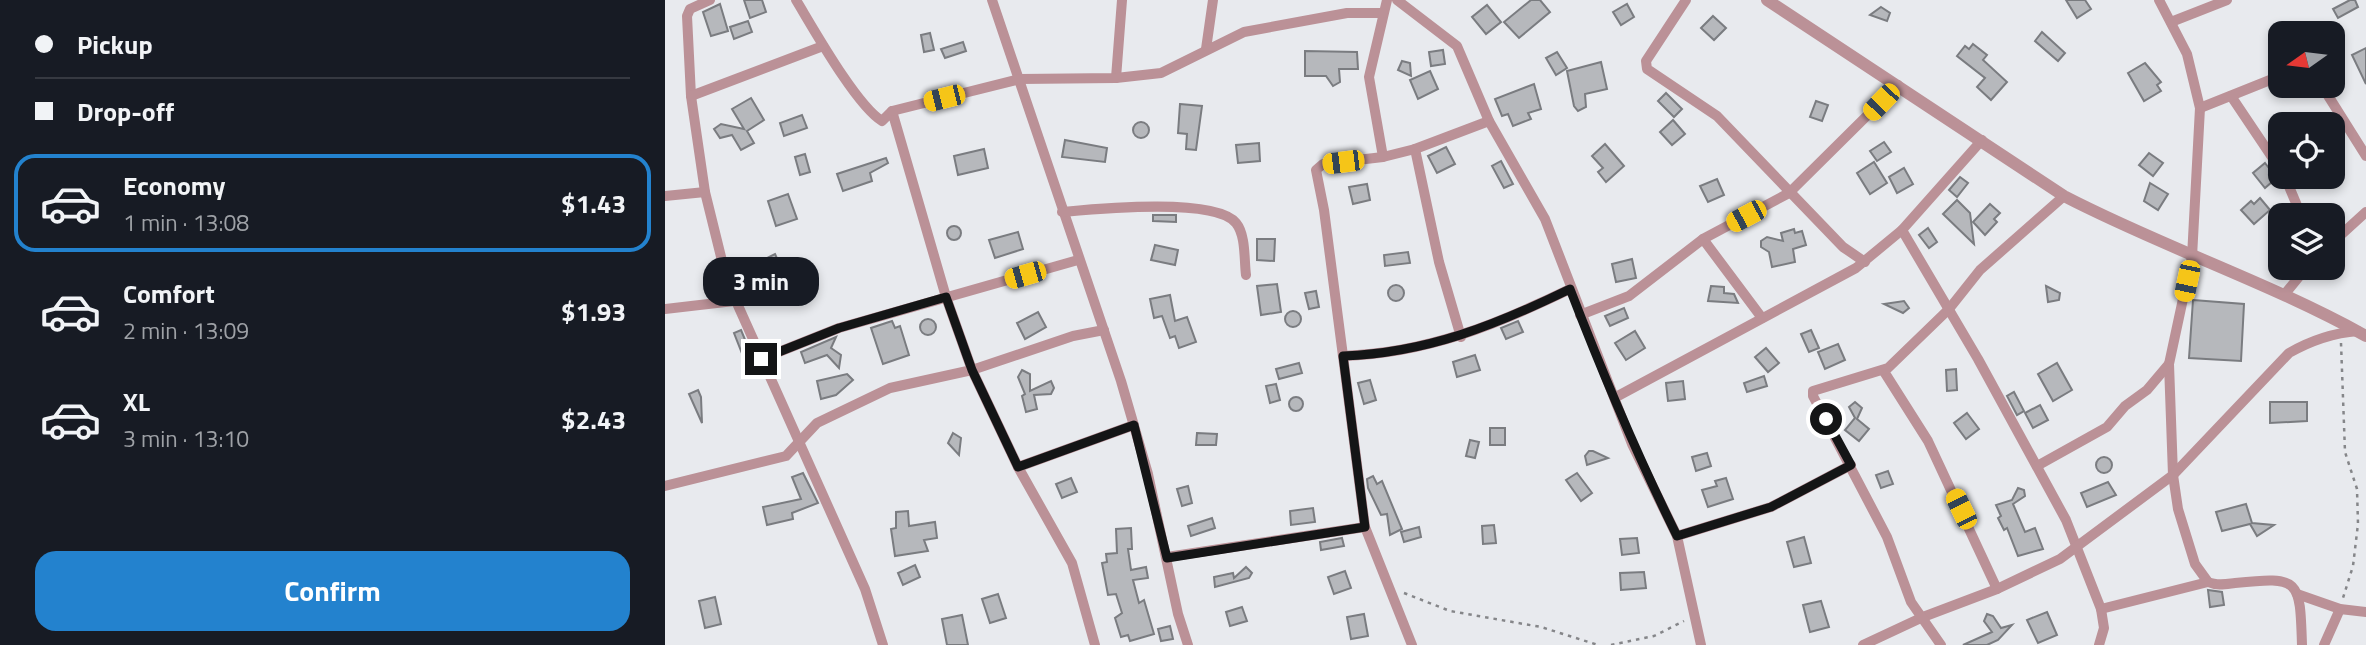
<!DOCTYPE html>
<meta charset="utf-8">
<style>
body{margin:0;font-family:"Titillium Web",sans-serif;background:#20242c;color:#f1f3f6;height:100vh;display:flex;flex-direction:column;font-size:26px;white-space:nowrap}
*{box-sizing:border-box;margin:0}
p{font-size:23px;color:#9ea1a6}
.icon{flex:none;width:38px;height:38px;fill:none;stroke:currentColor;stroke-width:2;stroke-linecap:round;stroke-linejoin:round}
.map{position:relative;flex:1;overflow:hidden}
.sheet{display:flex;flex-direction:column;background:#171b24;width:665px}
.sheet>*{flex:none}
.banner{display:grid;align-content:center;height:154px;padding:0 35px;background:#171b24}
.needle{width:46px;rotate:256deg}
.controls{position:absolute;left:1603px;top:21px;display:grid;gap:14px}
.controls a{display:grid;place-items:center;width:77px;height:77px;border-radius:14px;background:#171b24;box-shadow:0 4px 10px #0003;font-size:35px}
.end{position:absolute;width:32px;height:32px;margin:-16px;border:9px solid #141516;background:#fff;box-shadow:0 0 0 4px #fff}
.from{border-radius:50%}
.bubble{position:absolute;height:49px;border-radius:21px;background:#171b24;box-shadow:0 4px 10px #0003;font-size:23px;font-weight:700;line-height:49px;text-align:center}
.car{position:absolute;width:21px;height:42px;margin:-21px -10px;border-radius:9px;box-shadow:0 0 5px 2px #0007;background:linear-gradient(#f5c518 24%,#345 0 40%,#f5c518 0 76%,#345 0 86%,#f5c518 0)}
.banner b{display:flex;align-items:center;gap:24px;height:66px;font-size:26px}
.banner b+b{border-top:2px solid #363941}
.banner i{width:18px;height:18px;background:#f1f3f6}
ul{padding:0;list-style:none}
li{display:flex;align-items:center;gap:21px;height:98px;margin:0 14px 10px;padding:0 21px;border:4px solid transparent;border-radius:21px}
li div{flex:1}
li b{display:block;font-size:26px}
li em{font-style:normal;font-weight:700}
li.active{border-color:#2382ce}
li>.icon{width:63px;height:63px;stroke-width:1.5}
.action{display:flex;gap:14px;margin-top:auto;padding:14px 35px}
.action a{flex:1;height:80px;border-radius:21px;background:#2382ce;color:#fff;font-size:28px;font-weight:700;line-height:80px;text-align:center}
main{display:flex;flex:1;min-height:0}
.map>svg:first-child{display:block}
</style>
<main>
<section class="sheet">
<div class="banner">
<b><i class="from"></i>Pickup</b>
<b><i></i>Drop-off</b>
</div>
<ul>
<li class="active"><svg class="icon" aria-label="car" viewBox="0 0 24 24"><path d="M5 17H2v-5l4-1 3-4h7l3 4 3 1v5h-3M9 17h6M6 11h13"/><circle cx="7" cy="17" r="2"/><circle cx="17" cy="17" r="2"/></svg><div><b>Economy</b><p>1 min · 13:08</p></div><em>$1.43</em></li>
<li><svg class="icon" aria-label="car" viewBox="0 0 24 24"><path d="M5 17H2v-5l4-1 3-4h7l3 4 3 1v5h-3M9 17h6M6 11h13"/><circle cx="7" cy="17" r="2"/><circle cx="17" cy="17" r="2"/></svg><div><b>Comfort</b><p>2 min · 13:09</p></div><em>$1.93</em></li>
<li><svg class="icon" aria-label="car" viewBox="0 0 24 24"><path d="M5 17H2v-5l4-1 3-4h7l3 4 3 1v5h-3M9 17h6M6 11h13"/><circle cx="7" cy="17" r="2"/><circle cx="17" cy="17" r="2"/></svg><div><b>XL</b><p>3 min · 13:10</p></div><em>$2.43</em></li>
</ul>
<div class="action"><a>Confirm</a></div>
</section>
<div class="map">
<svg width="1701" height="645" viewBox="0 0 1701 645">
<rect width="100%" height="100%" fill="#e8eaee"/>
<!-- building -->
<g fill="#b6b8bc" stroke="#7a7c80" stroke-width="2">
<path d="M 79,0 L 97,0 L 101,12 L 85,18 Z"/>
<path d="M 866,0 L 875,0 L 885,12 L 854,38 L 839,22 Z"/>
<path d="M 1401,0 L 1420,0 L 1426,9 L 1412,18 Z"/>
<path d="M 1685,0 L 1690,0 L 1693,7 L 1673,18 L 1668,9 Z"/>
<path d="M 55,4 L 63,31 L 46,36 L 38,12 Z"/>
<path d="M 962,4 L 969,17 L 956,25 L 948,12 Z"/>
<path d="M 822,5 L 836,22 L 821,34 L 807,17 Z"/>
<path d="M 1216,7 L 1225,13 L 1222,21 L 1205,15 Z"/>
<path d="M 1048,16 L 1061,28 L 1049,40 L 1036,28 Z"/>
<path d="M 83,21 L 87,32 L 69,39 L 65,27 Z"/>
<path d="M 1377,32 L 1400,53 L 1393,61 L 1370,41 Z"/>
<path d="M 265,33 L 269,50 L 259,52 L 256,35 Z"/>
<path d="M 298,42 L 301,51 L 280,58 L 276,49 Z"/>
<path d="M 1308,44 L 1322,55 L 1318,60 L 1342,82 L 1326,100 L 1312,87 L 1320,78 L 1292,56 L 1300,46 L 1304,49 Z"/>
<path d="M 1701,48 L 1701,84 L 1687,55 Z"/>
<path d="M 778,50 L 780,64 L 766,66 L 764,52 Z"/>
<path d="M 640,51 L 692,52 L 693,69 L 674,69 L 675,82 L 668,86 L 661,76 L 640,76 Z"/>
<path d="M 892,52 L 902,68 L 891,75 L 881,58 Z"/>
<path d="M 737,61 L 745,63 L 746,76 L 733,70 Z"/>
<path d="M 936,62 L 942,89 L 920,94 L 921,107 L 913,111 L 909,106 L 902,71 Z"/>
<path d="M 1480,63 L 1496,82 L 1492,85 L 1496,91 L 1479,101 L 1463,73 Z"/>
<path d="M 765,71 L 773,89 L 753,99 L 745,80 Z"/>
<path d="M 869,84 L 876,109 L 863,113 L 866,119 L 848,126 L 843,114 L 837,116 L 830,99 Z"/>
<path d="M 1001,93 L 1017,109 L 1009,117 L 993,101 Z"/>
<path d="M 86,98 L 99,120 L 82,131 L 89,143 L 76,150 L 67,135 L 55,138 L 49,129 L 56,124 L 79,129 L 67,109 Z"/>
<path d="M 1151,101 L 1163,105 L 1157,121 L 1145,117 Z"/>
<path d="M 515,104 L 537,106 L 531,150 L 521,149 L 522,134 L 513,133 Z"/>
<path d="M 137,115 L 142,128 L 119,136 L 115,123 Z"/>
<path d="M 1008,120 L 1020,134 L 1007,145 L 995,132 Z"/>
<circle cx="476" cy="130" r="8"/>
<path d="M 400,140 L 442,148 L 440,162 L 397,157 Z"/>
<path d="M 1219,142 L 1226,152 L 1212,161 L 1205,151 Z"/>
<path d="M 594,143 L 595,161 L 573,163 L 571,145 Z"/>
<path d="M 940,144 L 959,166 L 941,182 L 933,172 L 938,168 L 927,156 Z"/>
<path d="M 781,147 L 790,164 L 772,173 L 763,156 Z"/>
<path d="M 319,149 L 323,168 L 293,175 L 289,156 Z"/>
<path d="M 1484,153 L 1498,163 L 1488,176 L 1474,165 Z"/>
<path d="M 140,154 L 145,172 L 135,175 L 130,157 Z"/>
<path d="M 221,158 L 223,163 L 205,173 L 207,181 L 178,191 L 172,174 Z"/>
<path d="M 836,161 L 848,184 L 839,188 L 827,166 Z"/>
<path d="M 1209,162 L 1222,183 L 1205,194 L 1192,173 Z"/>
<path d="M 1600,163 L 1607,172 L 1604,175 L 1608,181 L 1600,188 L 1588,173 Z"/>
<path d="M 1239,168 L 1248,184 L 1232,193 L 1224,177 Z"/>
<path d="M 1295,177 L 1303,183 L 1292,197 L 1284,190 Z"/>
<path d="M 1052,179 L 1059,195 L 1043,202 L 1035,186 Z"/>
<path d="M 1485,183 L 1503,194 L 1493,210 L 1479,201 Z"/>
<path d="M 702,184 L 705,200 L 688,204 L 684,187 Z"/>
<path d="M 123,194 L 132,219 L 111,226 L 103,201 Z"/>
<path d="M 1595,198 L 1605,210 L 1589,224 L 1576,210 L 1586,201 L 1589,204 Z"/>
<path d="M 1292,200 L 1305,213 L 1309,244 L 1278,214 Z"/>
<path d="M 1325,204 L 1335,213 L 1329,219 L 1332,222 L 1320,235 L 1308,222 Z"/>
<path d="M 488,215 L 511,215 L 511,222 L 488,221 Z"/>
<circle cx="289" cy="233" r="7"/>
<path d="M 1263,228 L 1272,242 L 1264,248 L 1254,235 Z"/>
<path d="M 1129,229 L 1130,233 L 1137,231 L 1141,245 L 1128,249 L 1130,262 L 1107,267 L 1104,252 L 1096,247 L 1096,241 L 1102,237 L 1118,241 L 1116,233 Z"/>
<path d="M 353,232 L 358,249 L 330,258 L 324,240 Z"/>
<path d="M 592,239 L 610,239 L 609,261 L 592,260 Z"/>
<path d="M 490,245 L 513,250 L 510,265 L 486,260 Z"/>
<path d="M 743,252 L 745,263 L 720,266 L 719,255 Z"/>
<path d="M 110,254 L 115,265 L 94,276 L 88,265 Z"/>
<path d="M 967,259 L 971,278 L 951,282 L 947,264 Z"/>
<path d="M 138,278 L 138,292 L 128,295 L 126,284 Z"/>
<path d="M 612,284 L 616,312 L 596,315 L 592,286 Z"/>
<circle cx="731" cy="293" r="8"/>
<path d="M 1046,286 L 1059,287 L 1059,293 L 1069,294 L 1073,303 L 1043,301 Z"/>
<path d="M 1381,286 L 1395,293 L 1394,300 L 1383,302 Z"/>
<path d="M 651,291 L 654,307 L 644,309 L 640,293 Z"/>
<path d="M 505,295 L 510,321 L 522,317 L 531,342 L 514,348 L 510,336 L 505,338 L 497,316 L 489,318 L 485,299 Z"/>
<path d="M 1528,300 L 1579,304 L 1576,361 L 1524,358 Z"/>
<path d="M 1239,301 L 1244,308 L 1238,313 L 1219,304 Z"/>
<path d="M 959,308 L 963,318 L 945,326 L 940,316 Z"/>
<circle cx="628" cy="319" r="8"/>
<path d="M 373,312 L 381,327 L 360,339 L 352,323 Z"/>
<circle cx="263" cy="327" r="8"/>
<path d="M 227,321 L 230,328 L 235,326 L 244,355 L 218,364 L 206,328 Z"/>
<path d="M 853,321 L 858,332 L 841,339 L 836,328 Z"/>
<path d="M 76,330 L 88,359 L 80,361 L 69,333 Z"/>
<path d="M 1146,330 L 1154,348 L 1144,352 L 1136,334 Z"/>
<path d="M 970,331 L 980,348 L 961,360 L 950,343 Z"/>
<path d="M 171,337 L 166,348 L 176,355 L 174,368 L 162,355 L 140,363 L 136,352 Z"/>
<path d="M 1173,344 L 1180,360 L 1160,369 L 1153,352 Z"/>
<path d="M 1101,348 L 1114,363 L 1103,372 L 1090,357 Z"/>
<path d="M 810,355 L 815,370 L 792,377 L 788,362 Z"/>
<path d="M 634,363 L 637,373 L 614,379 L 611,369 Z"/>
<path d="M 1392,363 L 1407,390 L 1388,401 L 1373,374 Z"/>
<path d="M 1291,369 L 1292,390 L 1282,391 L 1281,370 Z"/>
<path d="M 357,370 L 365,374 L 365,391 L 386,381 L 389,388 L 386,394 L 369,395 L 372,409 L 361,412 L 357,396 L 360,394 L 353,377 Z"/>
<path d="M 182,374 L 188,380 L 171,395 L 156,399 L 152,381 Z"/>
<path d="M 1099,376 L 1102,386 L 1082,392 L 1079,383 Z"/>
<path d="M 705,380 L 711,400 L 699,404 L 693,383 Z"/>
<path d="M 1018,381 L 1020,399 L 1003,401 L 1001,383 Z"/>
<path d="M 611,384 L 615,400 L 605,403 L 601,386 Z"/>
<path d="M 33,390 L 36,397 L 37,423 L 24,394 Z"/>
<path d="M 1349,392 L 1359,411 L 1352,415 L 1342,396 Z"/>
<circle cx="631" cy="404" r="7"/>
<path d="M 1190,402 L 1197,408 L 1192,419 L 1204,429 L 1194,441 L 1180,430 L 1190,418 L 1184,407 Z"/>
<path d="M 1605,402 L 1642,402 L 1642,421 L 1605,423 Z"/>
<path d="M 1375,405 L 1383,420 L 1368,428 L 1360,413 Z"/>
<path d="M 1302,413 L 1314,429 L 1301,439 L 1289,423 Z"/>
<rect x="825" y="428" width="15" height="17"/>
<path d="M 288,433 L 296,438 L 294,455 L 283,443 Z"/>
<path d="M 532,433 L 552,434 L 551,445 L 531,445 Z"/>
<path d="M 805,440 L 814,442 L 810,458 L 801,456 Z"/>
<path d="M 924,451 L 928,451 L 943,458 L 922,465 L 920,456 Z"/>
<path d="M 1042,453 L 1046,466 L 1031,471 L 1027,457 Z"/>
<circle cx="1439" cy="465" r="8"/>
<path d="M 1223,471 L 1228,484 L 1216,488 L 1211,475 Z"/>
<path d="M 138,473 L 153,503 L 127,513 L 128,519 L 102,525 L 98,507 L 136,499 L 127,477 Z"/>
<path d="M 912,473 L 927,493 L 916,501 L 901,480 Z"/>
<path d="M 708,476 L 712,484 L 717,481 L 737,529 L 725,535 L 722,514 L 716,515 L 703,488 L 702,479 Z"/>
<path d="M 406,478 L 412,492 L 397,498 L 391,484 Z"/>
<path d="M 1061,478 L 1068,499 L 1043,507 L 1037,490 L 1052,486 L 1050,481 Z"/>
<path d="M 1443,482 L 1451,495 L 1422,507 L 1416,493 Z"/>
<path d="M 523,486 L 527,503 L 517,506 L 512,489 Z"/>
<path d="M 1353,488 L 1359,490 L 1360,496 L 1348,504 L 1360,532 L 1370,528 L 1378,549 L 1353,556 L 1342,528 L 1339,530 L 1333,518 L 1336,516 L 1331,505 L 1347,500 Z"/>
<path d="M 1581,504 L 1587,523 L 1609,525 L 1592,536 L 1585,524 L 1557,531 L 1551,512 Z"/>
<path d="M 648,508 L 650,522 L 626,525 L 625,511 Z"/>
<path d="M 243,511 L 244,526 L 270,522 L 272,538 L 259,540 L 263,551 L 230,556 L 226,529 L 231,528 L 231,512 Z"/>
<path d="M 547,518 L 550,528 L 526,536 L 523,526 Z"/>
<path d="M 829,525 L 831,543 L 818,544 L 817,526 Z"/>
<path d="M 754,527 L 756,537 L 739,542 L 736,532 Z"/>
<path d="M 466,528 L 467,549 L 463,549 L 466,570 L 481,567 L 483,578 L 468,580 L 474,603 L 479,600 L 489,634 L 465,641 L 463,635 L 456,637 L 450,618 L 457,613 L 451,594 L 443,595 L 437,563 L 442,562 L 441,554 L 452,553 L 451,529 Z"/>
<path d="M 1139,537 L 1146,563 L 1129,567 L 1122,542 Z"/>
<path d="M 677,538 L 679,546 L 656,550 L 655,542 Z"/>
<path d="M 972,538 L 974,553 L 957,555 L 955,539 Z"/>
<path d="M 250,565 L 255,577 L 238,585 L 233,573 Z"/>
<path d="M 581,567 L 587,573 L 584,578 L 550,587 L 549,577 L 568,573 L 569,578 Z"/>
<path d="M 680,571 L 686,588 L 669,594 L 663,577 Z"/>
<path d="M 979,572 L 981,588 L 956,590 L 955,573 Z"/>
<path d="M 1543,590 L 1557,592 L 1559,605 L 1545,607 Z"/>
<path d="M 333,594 L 341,618 L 325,623 L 317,599 Z"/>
<path d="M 50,597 L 56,624 L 40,628 L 34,601 Z"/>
<path d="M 1156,601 L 1164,627 L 1145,632 L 1138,605 Z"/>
<path d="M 577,607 L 582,621 L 565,626 L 561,612 Z"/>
<path d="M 1382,612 L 1392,635 L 1373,643 L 1362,620 Z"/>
<path d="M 699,614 L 703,636 L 686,639 L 682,617 Z"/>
<path d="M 1322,614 L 1328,616 L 1336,628 L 1347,625 L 1333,640 L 1322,645 L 1298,645 L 1327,632 L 1319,621 Z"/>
<path d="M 297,615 L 303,645 L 282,645 L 277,619 Z"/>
<path d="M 505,626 L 508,639 L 496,641 L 493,629 Z"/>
</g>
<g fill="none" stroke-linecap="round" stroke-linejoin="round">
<!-- path -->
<g stroke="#858689" stroke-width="2.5" stroke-dasharray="3.5 5" stroke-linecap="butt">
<path d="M 1676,343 L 1680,452 L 1692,489 L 1693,524 L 1688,566 L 1678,598"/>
<path d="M 739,593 L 785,611 L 876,627 L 933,645"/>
<path d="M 946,645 L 989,636 L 1019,621"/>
</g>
<!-- minor -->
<g stroke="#bb9197" stroke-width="10">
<path d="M 45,0 L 25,9 L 22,16 L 26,96 L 40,192 L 62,281 L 200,589 L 218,645"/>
<path d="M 131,0 C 148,28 191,105 217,121 L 227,111 L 281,297 L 307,370 L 353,467 L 407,563 L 430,645"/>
<path d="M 327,0 L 456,381 L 483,474 L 513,614 L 523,645"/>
<path d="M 722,0 L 704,77 L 718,157 L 750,149 L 824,121"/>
<path d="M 732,0 L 792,46 L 824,121 L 880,219 L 967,444 L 1012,536 L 1036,645"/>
<path d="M 1021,0 L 981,61 L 982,69 L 1052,116 L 1178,247 L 1200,262"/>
<path d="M 1494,0 L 1522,54 L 1535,108 L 1527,257 L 1504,364 L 1508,475 L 1513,509 L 1530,564 L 1543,582 C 1552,586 1561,584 1570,583 C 1635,576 1635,579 1637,645"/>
<path d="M 1506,22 L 1562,0"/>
<path d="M 541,49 L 548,0"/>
<path d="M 451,78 L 457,0"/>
<path d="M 1657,86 L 1701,156"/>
<path d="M 26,96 L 158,46"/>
<path d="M 1566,96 L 1615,169"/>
<path d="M 1535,108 L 1615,76"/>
<path d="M 227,111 L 355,79 L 451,78 L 496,73 L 579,32 L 682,13 L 718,13"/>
<path d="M 750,149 L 774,262 L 796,337"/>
<path d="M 1620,177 L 1636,215"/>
<path d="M 0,196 L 40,192"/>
<path d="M 397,212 C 430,209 550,197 571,223 C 581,235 579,260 581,275"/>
<path d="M 1237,230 L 1313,359 L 1401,520 L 1436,609 L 1439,628 L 1434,645"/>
<path d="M 1038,239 L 1097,318"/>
<path d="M 1668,242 L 1701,212"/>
<path d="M 1619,295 L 1641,268"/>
<path d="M 0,309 L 69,301"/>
<path d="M 915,315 L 964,296 L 1038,239 L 1124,193 L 1233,85"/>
<path d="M 678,356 L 659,210 L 651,170 L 658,164 L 718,157"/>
<path d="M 96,359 L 174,328 L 413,260"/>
<path d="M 1218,370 L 1263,441 L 1332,589"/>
<path d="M 951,397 L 1191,268 L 1237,230 L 1317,140"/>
<path d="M 1372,466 L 1442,427 L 1460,406 L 1482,390 L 1504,364"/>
<path d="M 353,467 L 469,425"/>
<path d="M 0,486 L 121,456 L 152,423 L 225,388 L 307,370 L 408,336 L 439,330"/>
<path d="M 1012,536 L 1106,507 L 1186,465"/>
<path d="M 502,557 L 700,527"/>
<path d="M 1632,594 L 1675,609 L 1701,612"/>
<path d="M 1436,609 L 1543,582"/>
<path d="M 747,645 L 700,527 L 678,356 C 762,353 831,325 905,289"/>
<path d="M 1198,645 L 1258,617 L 1332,589 L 1395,559 L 1508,475 L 1624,353 C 1645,341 1668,333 1693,331"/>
<path d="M 1276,645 L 1246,602 L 1222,537 L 1148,396 L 1148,391 L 1223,368 L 1284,309 L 1315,270 L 1399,196"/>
<path d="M 1659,645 L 1675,609"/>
</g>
<!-- tertiary -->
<path stroke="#bb9197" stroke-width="12" d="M 1102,0 L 1399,196 C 1497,247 1604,282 1701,336"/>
</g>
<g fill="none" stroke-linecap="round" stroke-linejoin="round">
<!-- route -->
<path stroke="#141516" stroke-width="9" d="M 96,359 L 174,328 L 281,297 L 307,370 L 353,467 L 469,425 L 502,558 L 700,527 L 678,356 C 762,353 831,325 905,289 C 937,372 972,455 1012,536 L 1106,507 L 1186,465 L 1161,419"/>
</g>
</svg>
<div class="controls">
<a><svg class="needle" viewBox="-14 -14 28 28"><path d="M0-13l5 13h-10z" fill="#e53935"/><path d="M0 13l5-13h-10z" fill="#9ea1a6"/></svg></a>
<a><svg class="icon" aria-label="locate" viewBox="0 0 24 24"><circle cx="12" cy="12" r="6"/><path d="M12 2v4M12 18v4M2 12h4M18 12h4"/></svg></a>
<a><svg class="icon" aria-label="layers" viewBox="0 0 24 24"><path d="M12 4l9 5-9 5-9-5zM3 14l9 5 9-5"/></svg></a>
</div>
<i class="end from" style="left:1161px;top:419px"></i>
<i class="end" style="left:96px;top:359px"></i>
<div class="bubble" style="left:38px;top:257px;width:116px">3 min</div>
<i class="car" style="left:279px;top:98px;rotate:256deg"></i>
<i class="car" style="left:1216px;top:102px;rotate:224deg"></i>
<i class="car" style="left:678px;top:162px;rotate:263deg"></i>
<i class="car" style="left:1081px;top:216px;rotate:242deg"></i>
<i class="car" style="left:360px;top:275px;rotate:254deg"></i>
<i class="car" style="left:1522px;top:281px;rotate:192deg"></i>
<i class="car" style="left:1296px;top:509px;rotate:334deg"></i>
</div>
</main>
